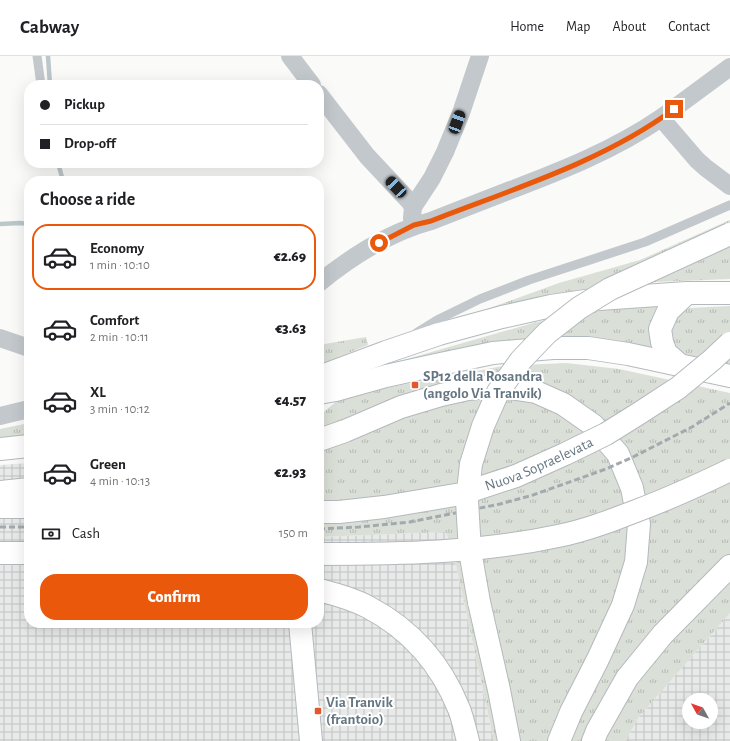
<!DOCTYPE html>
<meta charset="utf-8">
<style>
body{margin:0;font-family:"Alegreya Sans",sans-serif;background:#f2f2f2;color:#202124;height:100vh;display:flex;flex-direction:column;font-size:15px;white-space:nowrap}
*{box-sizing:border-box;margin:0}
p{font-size:13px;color:#757577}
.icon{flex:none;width:22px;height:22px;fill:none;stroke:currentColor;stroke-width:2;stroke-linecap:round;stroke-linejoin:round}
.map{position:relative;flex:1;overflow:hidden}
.panel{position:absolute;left:24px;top:120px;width:300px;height:452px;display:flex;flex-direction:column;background:#fff;border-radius:16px;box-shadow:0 4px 16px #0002}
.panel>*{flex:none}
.top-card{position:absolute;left:24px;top:24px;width:300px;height:88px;border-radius:16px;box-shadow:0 4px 16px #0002;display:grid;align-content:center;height:88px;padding:0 16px;background:#fff}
.needle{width:26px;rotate:310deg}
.tools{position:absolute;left:682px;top:637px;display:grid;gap:8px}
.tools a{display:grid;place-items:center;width:36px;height:36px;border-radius:50%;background:#fff;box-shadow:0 4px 16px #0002;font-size:20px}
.end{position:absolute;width:18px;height:18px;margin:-9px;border:5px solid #ea580c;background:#fff;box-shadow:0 0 0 2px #fff}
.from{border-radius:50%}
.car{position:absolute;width:12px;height:24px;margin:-12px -6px;border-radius:5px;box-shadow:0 0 3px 1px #0007;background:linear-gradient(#222 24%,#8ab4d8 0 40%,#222 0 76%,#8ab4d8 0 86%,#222 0)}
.top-card b{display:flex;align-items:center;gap:14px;height:38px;font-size:15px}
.top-card b+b{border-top:1px solid #e0e0e0}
.top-card i{width:10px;height:10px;background:#202124}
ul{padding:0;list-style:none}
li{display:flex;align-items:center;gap:12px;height:66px;margin:0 8px 6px;padding:0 8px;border:2px solid transparent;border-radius:16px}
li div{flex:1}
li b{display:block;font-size:15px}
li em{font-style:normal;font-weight:800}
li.on{border-color:#ea580c}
li>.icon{width:36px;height:36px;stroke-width:1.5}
h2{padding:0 16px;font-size:18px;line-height:48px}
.pay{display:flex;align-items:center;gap:10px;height:44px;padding:0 16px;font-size:15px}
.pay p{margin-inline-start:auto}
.primary-button{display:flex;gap:8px;margin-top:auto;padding:8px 16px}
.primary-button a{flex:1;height:46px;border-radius:16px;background:#ea580c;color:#fff;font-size:16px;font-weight:800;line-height:46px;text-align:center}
header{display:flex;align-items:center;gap:24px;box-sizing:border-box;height:56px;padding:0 20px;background:#fff;border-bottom:1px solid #e0e0e0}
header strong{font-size:19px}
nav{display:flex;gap:22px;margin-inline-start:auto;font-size:14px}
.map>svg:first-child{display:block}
</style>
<header>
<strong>Cabway</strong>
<nav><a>Home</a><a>Map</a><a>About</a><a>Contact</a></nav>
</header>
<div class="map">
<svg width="730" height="685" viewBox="0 0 730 685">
<defs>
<pattern id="industrial-grid" width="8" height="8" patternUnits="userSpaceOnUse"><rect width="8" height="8" fill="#e8e9e9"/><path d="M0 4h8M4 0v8" fill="none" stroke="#c0c1c2"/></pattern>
<pattern id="grass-tufts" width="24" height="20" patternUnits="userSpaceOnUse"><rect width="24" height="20" fill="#dadfd7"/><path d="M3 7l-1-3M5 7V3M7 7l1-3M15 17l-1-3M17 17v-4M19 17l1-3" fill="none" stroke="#b4b9b4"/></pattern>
</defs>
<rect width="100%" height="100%" fill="#fafaf8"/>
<!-- industrial -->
<g fill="url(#industrial-grid)" fill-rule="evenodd">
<path d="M 29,407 L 29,567 L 319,567 L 319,481 L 446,476 L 454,500 L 494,685 L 0,685 L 0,409 Z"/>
<path d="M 730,557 L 730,685 L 625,685 L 639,661 ZM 689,644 L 711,644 L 711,666 L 689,666 Z"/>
</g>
<!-- grass -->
<g fill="url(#grass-tufts)">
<path d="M 730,164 L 730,223 L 656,226 L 589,233 L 473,258 L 559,227 L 640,204 Z"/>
<path d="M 663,248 L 656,294 L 386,309 L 533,267 L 592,254 Z"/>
<path d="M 730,250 L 730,309 L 696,302 L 681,298 L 671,287 L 669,277 L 677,258 L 689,252 Z"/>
<path d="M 366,281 L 368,289 L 319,309 L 319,289 Z"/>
<path d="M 566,307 L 619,313 L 730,337 L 730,557 L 639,661 L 625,685 L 494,685 L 454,500 L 446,476 L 319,481 L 319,360 L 344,339 L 364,336 L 503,310 Z"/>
<path d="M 29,367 L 29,379 L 0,383 L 0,373 Z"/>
</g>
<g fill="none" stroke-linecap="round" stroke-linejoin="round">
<!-- stream -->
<g stroke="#bbc7cb" stroke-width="4.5">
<path d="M 48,0 L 50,29"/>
<path d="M 58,107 L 63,125"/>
<path d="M 0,168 L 20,167 L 29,168"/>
</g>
<!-- secondary casing -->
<g stroke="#b3babf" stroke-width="24">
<g id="secondary">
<path d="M 681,310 L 666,297 L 662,286 L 660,273 L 668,255 L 687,237"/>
<path d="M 319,321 L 386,296 L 439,278 L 502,261 L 551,250 L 599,243 L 687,237 L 730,237"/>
<path d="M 319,337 L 336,334 L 386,320 L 436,309 L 493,297 L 553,292 L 588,292 L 628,298 L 730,320"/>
<path d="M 0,393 L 29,390"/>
<path d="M 300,567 L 311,685"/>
</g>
</g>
<!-- highway casing -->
<g stroke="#b4b9bd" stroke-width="24">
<g id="highway">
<path d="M 319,384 L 345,375 L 401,351 L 441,339 L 468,333 L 497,330 L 536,336 L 563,348 L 593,369 L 618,398 L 632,432 L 639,468 L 636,506 L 623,549 L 598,603 L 571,656 L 559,685"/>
<path d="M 0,436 L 29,433"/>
<path d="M 0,451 L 29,451"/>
<path d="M 0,497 L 29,497"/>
<path d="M 319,534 C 335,538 353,543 368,551 C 410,573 441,608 459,653 C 463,663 465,674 468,685"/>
<path d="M 479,546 L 499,634 L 509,685"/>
<path d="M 593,685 L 597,675 L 627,622 L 663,578 L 730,510"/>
</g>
</g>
<!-- lane -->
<g stroke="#c3c8cc" stroke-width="9">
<path d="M 37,0 L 41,29"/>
<path d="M 416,277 L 437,264 L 480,243 L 529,224 L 645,186 L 730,149"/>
</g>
<!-- street -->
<g stroke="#c3c8cc" stroke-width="18">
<path d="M 290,0 L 312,29"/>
<path d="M 319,38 L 367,100 L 410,146 L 413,151"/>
<path d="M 661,62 L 730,11"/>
<path d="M 414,169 L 412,162 L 413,151 L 432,122 L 445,96 L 461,57 L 480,0"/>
<path d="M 319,227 C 352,200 390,176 431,165 C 457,155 482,145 508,135 C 561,115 614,94 661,62 L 697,104 L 706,112 L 730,130"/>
<path d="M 0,282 L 29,292"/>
<path d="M 0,360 L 29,353"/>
</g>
<!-- secondary -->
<use href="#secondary" stroke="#fff" stroke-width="22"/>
<!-- highway -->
<use href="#highway" stroke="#fff" stroke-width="22"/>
<!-- rail -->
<g stroke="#a2aab0" stroke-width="3" stroke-dasharray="6 3" stroke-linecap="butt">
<path d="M 0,471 L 29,471"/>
<path d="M 319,473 L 359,471 L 410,466 L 500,448 L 533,439 L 606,413 L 633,401 L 692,371 L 730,347"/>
</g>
<!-- highway-bridge casing -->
<g stroke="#b4b9bd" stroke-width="24" stroke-linecap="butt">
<g id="highway-bridge">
<path id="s1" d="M 319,456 L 339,456 L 384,451 L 461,438 L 516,420 L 565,398 L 606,378 L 638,358 L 678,332 L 712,304 L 730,287"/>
<path d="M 319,498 C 399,498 479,497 558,480 C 584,475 610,465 636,455 C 668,443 699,429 730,414"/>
<path d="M 479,546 L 470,495 L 467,445 L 471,408 L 483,370 L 498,336 L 521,304 L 547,277 L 579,252 L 610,233 L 730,178"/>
</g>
</g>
<!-- highway-bridge -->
<use href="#highway-bridge" stroke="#fff" stroke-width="22"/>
</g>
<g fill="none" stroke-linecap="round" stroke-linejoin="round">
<!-- route -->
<path stroke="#ea580c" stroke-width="5" d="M 379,187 L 414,169 L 431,165 C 513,133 604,105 674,53"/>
</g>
<!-- markers -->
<g fill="#e4572e" stroke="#fff" stroke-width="1.5">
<rect x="411" y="325" width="8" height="8" rx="2"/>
<rect x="314" y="651" width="8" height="8" rx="2"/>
</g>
<g text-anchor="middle" stroke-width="4" stroke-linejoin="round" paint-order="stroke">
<!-- poi labels -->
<g font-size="15" font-weight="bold" fill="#657683" stroke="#fff" text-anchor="start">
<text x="423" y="325">SP12 della Rosandra<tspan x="423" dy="17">(angolo Via Tranvik)</tspan></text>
<text x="326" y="651">Via Tranvik<tspan x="326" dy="17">(frantoio)</tspan></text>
</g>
<!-- street labels -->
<g font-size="15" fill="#657683" stroke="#fff">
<text dy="5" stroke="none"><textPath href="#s1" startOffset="227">Nuova Sopraelevata</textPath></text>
</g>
</g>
</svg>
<div class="tools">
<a><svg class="needle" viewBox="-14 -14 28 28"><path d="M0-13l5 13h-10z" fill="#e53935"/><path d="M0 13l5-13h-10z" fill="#757577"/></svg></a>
</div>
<i class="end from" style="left:379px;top:187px"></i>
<i class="end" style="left:674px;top:53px"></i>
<i class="car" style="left:457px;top:66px;rotate:20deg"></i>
<i class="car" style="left:396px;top:131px;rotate:317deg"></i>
<div class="top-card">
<b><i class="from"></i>Pickup</b>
<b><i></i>Drop-off</b>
</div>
<section class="panel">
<h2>Choose a ride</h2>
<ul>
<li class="on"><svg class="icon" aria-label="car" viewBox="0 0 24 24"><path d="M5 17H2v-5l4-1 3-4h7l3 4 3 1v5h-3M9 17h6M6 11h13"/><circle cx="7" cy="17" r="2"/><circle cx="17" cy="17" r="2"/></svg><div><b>Economy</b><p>1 min · 10:10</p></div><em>€2.69</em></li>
<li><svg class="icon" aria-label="car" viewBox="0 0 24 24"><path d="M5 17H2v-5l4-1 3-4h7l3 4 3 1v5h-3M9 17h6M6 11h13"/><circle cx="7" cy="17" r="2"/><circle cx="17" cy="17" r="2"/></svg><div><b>Comfort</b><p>2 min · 10:11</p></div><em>€3.63</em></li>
<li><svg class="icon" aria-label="car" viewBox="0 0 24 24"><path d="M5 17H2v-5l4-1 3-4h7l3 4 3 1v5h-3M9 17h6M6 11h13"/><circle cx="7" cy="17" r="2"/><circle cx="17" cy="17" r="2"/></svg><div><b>XL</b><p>3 min · 10:12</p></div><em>€4.57</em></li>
<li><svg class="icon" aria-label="car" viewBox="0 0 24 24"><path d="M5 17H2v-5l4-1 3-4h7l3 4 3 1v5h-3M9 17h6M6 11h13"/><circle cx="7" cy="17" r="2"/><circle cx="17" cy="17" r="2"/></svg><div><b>Green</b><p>4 min · 10:13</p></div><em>€2.93</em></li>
</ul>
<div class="pay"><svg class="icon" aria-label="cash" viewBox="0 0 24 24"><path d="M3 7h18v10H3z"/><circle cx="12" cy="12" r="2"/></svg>Cash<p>150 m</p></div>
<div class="primary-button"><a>Confirm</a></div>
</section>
</div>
